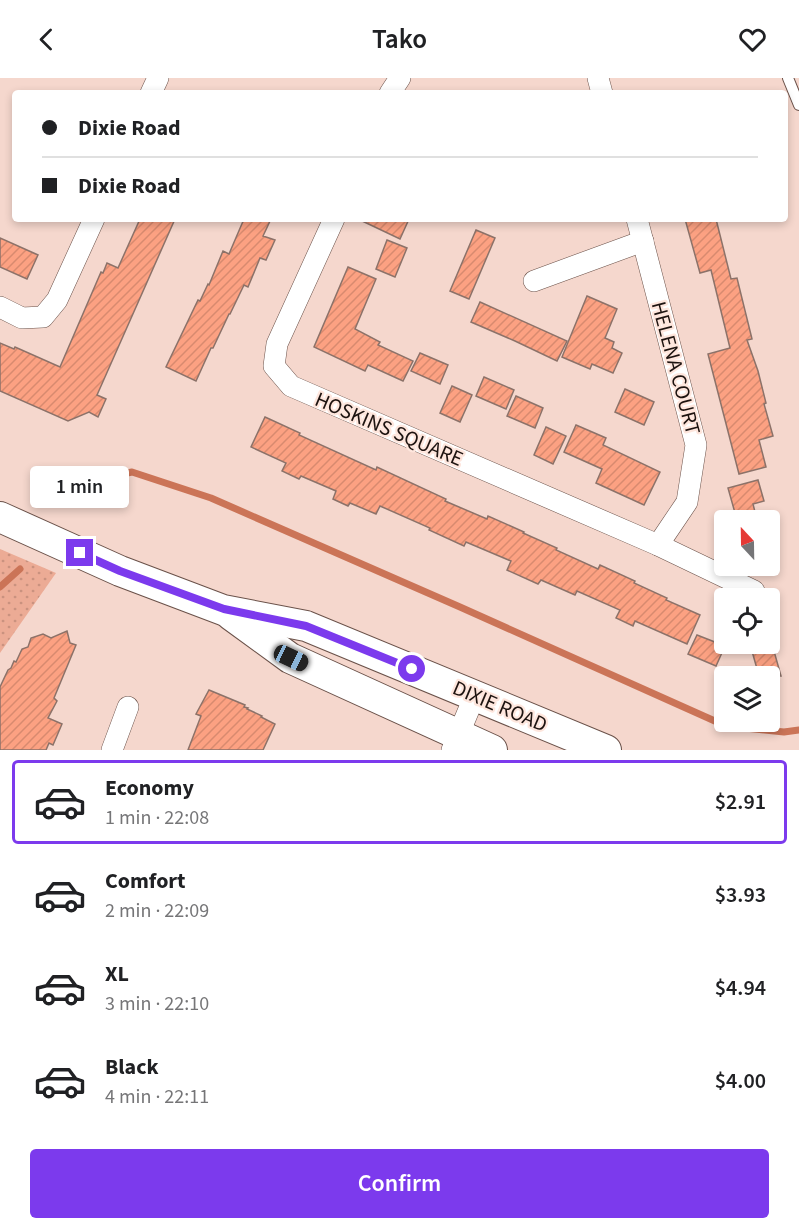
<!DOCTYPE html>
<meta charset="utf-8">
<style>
body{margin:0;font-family:"Source Sans 3",sans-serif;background:#f2f2f2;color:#202124;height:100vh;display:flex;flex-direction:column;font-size:22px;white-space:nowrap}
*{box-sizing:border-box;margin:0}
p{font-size:20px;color:#757577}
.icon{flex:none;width:33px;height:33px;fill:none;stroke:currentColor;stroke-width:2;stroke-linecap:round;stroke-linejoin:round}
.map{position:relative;height:672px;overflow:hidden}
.sheet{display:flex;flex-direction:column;background:#fff;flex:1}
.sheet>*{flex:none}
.guide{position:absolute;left:12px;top:12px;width:776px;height:132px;border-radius:6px;box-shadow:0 3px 9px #0003;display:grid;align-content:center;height:132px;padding:0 30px;background:#fff}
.needle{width:39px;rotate:338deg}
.tools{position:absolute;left:714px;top:432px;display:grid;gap:12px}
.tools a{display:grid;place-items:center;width:66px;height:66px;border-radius:6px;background:#fff;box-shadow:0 3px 9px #0003;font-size:30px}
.end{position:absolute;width:27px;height:27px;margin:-14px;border:8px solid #7c3aed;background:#fff;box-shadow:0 0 0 3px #fff}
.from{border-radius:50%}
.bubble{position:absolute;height:42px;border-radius:6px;background:#fff;box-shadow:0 3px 9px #0003;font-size:20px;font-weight:600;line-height:42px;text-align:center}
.car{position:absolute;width:18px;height:36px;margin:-18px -9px;border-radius:8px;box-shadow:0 0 4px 2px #0007;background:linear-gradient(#222 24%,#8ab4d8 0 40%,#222 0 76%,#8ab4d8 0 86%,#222 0)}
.guide b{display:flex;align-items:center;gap:21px;height:57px;font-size:22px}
.guide b+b{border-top:2px solid #e0e0e0}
.guide i{width:15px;height:15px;background:#202124}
ul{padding:10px 0 0;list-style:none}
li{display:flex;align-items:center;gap:18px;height:84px;margin:0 12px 9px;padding:0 18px;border:3px solid transparent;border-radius:6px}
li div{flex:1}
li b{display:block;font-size:22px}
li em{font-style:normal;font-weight:600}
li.active{border-color:#7c3aed}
li>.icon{width:54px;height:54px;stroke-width:1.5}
.cta{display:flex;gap:12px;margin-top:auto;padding:12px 30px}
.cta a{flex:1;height:69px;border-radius:6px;background:#7c3aed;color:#fff;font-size:24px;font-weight:600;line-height:69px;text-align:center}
header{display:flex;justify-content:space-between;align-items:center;height:78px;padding:0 30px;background:#fff;font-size:27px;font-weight:600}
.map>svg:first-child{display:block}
</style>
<header><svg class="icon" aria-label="back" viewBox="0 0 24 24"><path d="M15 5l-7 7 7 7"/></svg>Tako<svg class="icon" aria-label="heart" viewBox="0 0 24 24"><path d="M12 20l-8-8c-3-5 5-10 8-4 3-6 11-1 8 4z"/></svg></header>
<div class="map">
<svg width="799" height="672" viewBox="0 0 799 672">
<defs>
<pattern id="park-dots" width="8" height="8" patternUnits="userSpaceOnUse" patternTransform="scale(1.5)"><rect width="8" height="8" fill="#ecab95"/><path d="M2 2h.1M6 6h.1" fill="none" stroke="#ca927f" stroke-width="1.8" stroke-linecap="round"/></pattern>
<pattern id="building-hatch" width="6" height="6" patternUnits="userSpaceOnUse" patternTransform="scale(1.5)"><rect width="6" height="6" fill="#fca182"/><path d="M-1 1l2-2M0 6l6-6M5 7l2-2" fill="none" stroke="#d88a6f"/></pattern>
</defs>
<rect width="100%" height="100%" fill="#f5d7cd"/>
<!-- park -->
<path fill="url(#park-dots)" d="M 0,471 L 56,495 L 0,575 Z"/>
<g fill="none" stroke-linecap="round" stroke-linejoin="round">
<!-- stream -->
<g stroke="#cb7457" stroke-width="7">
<path d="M 93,417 L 113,398 L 132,394 L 211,420 L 460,529 L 726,648 L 784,654 L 799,652"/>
<path d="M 0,509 L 20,491"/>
</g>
</g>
<!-- building -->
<g fill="url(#building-hatch)" stroke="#8c7269" stroke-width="1.5">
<path d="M 140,141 L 175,141 L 97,317 L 106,321 L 98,339 L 89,334 L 68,343 L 0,313 L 0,265 L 14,271 L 15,269 L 60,289 L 101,194 L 103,195 L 107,185 L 118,190 Z"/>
<path d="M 244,141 L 271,141 L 263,158 L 275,162 L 266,182 L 260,180 L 248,209 L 244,207 L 230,236 L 229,236 L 213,270 L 211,270 L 196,303 L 166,289 L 198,222 L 200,223 L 208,206 L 209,207 L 223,173 L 229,176 Z"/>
<path d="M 358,141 L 409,141 L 400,161 Z"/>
<path d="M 685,141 L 716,141 L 731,201 L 737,200 L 752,261 L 747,262 L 758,293 L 766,325 L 764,326 L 773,358 L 759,362 L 766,389 L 739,396 L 708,276 L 730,270 L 711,192 L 700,195 Z"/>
<path d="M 476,152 L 495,160 L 469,221 L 450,213 Z"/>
<path d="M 0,160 L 38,177 L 27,201 L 0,189 Z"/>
<path d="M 387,162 L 407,170 L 395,199 L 376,191 Z"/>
<path d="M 348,189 L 376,201 L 355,251 L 380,264 L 378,267 L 413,283 L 403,303 L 368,287 L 365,293 L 314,269 Z"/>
<path d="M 587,218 L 617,231 L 605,260 L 614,264 L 612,270 L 622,275 L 613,295 L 592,286 L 590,291 L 562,279 Z"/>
<path d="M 480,224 L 567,263 L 557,283 L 515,263 L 471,244 Z"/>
<path d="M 420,275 L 448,287 L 440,306 L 411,293 Z"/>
<path d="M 484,299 L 514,312 L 506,331 L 476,318 Z"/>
<path d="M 452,308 L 472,317 L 460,344 L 440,335 Z"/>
<path d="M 625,311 L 654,324 L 644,347 L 615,334 Z"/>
<path d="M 516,318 L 543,330 L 535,350 L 507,338 Z"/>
<path d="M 265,339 L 300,355 L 299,357 L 376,392 L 377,389 L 446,421 L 445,423 L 487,441 L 488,438 L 524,454 L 523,455 L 557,470 L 556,472 L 598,491 L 600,487 L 635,503 L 634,505 L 667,520 L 666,522 L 700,537 L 687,566 L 635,543 L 633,548 L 616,540 L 620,532 L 577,513 L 575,517 L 541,502 L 538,506 L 507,492 L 511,483 L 466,464 L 464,468 L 429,452 L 430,450 L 380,428 L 376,436 L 350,425 L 348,428 L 333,421 L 336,413 L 301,398 L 299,401 L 282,393 L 286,385 L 251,369 Z"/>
<path d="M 576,347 L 606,360 L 603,367 L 660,394 L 644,427 L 596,405 L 602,391 L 564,374 Z"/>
<path d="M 546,349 L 566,358 L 553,386 L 534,377 Z"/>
<path d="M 758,402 L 764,423 L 753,426 L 757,442 L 737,442 L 728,410 Z"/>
<path d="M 67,553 L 70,565 L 76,567 L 54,620 L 57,623 L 48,640 L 62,646 L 53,667 L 49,665 L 46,672 L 0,672 L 0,609 L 8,592 L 11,590 L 14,583 L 16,584 L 22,571 L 28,569 L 31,560 L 43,556 L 51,560 Z"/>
<path d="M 697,557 L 725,568 L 716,588 L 688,576 Z"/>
<path d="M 750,566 L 772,566 L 781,598 L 759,598 Z"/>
<path d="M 209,612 L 245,627 L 244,629 L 248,630 L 247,631 L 262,638 L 261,639 L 275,646 L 263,672 L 188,672 L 201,638 L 196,636 Z"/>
</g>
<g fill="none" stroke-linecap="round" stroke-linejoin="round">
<!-- service casing -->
<g stroke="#6a5149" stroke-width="12">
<path id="service" d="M 788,0 L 799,27"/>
</g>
<!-- minor casing -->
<g stroke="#6a5149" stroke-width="22">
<g id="minor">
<path d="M 598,0 L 602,15"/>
<path d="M 151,15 L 158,0"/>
<path d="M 390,15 L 400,0"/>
<path d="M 334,141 L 277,266 L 274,288 L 291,308 L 658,467 L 754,513"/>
<path d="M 637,141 L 696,367 L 687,424 L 658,467"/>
<path d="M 534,203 L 643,163"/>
<path d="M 0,229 L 22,240 L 43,239 L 57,222 L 94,141"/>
<path d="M 112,672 L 128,629"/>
<path d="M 452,672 L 475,617"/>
</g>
</g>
<!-- secondary casing -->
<g stroke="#6a5149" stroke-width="32">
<g id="secondary">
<path d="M 0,439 L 120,493 L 223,532 L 306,548 L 606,672"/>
<path d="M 231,537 L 290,580 L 492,672"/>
</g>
</g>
<!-- service -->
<use href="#service" stroke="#fff" stroke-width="10"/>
<!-- minor -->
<use href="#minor" stroke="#fff" stroke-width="21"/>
<!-- secondary -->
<use href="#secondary" stroke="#fff" stroke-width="30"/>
</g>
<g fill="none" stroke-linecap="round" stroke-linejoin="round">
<!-- route -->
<path stroke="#7c3aed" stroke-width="8" d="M 80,475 L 120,493 L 224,531 L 306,548 L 412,591"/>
</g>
<g text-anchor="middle" stroke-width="4.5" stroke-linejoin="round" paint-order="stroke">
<!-- street labels -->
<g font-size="21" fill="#1d1310" stroke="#fee6dd">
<text transform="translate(676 290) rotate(75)" y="7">HELENA COURT</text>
<text transform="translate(389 351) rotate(23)" y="7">HOSKINS SQUARE</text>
<text transform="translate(500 628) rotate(23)" y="7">DIXIE ROAD</text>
</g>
</g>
</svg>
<div class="tools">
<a><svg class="needle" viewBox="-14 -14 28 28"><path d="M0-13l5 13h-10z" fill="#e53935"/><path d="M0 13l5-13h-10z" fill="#757577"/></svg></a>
<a><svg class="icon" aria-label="locate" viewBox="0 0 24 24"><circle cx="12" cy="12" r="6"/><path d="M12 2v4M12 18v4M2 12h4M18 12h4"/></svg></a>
<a><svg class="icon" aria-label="layers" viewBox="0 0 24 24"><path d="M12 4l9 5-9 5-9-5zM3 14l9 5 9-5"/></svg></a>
</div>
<i class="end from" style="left:412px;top:591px"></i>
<i class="end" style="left:80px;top:475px"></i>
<div class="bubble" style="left:30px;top:388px;width:99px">1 min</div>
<i class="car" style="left:291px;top:580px;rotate:115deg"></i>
<div class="guide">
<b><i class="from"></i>Dixie Road</b>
<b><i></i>Dixie Road</b>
</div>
</div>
<section class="sheet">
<ul>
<li class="active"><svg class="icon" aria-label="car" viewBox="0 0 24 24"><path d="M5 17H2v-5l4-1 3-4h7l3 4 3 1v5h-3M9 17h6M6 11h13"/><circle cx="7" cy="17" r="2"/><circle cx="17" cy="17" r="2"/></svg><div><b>Economy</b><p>1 min · 22:08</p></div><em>$2.91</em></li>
<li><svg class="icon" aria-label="car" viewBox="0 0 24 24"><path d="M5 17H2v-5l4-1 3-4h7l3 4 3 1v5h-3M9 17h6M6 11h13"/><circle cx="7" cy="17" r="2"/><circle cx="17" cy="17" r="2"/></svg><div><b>Comfort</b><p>2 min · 22:09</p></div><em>$3.93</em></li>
<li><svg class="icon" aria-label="car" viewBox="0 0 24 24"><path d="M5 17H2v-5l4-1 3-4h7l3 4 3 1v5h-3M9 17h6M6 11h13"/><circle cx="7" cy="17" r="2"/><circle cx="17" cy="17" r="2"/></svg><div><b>XL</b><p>3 min · 22:10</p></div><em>$4.94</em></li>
<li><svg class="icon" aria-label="car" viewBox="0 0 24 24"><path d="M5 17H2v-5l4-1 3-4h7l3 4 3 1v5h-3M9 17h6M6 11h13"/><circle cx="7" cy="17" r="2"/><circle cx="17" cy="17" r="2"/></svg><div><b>Black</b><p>4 min · 22:11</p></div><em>$4.00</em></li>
</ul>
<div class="cta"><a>Confirm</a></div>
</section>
